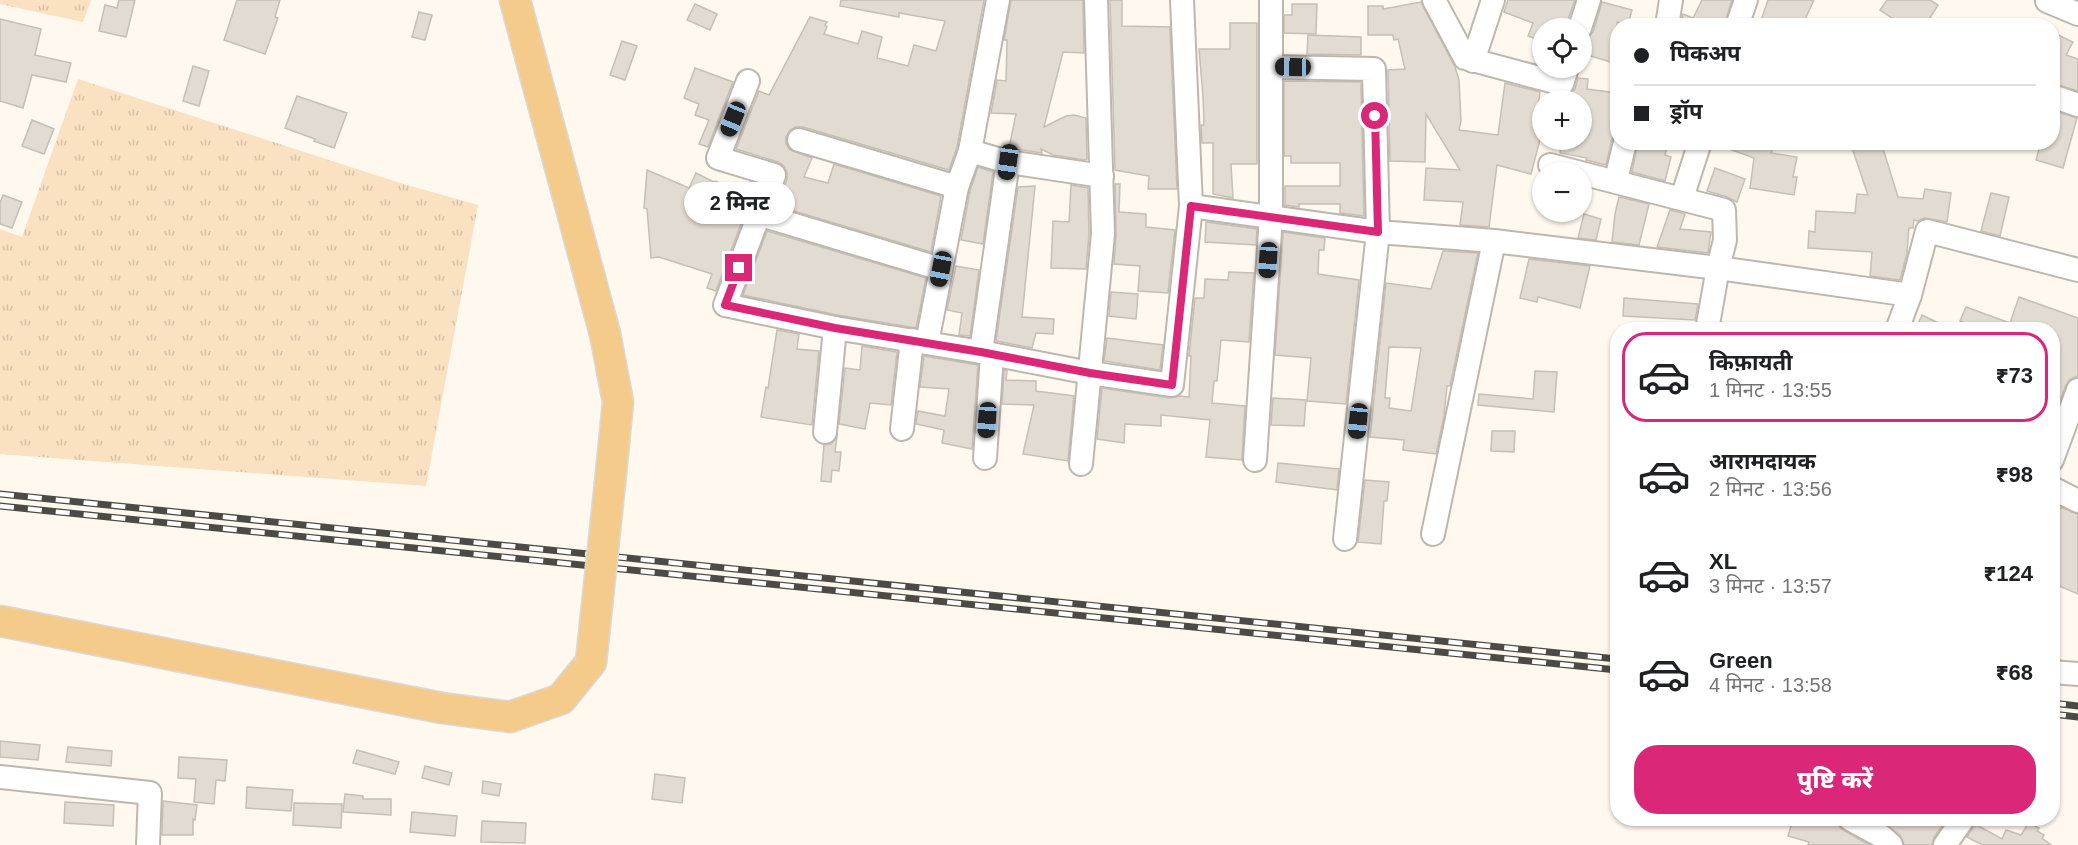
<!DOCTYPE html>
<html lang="hi">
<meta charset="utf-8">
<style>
body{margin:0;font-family:Helvetica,"Noto Sans Devanagari",sans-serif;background:#f2f2f2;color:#202124;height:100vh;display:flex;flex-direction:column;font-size:22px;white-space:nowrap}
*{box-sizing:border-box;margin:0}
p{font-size:20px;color:#757577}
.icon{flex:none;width:33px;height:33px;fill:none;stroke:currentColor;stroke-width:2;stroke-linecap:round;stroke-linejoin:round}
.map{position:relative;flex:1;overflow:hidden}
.details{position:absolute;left:1610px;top:322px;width:450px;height:504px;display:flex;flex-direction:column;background:#fff;border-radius:24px;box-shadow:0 2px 4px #0004}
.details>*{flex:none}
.banner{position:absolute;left:1610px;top:18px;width:450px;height:132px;border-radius:24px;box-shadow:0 2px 4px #0004;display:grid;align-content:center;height:132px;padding:0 24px;background:#fff}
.fabs{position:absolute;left:1532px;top:18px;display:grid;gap:12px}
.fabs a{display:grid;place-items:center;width:60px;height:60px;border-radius:50%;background:#fff;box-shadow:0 2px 4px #0004;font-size:30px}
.end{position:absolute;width:27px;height:27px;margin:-14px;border:8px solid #db2777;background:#fff;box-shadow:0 0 0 3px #fff}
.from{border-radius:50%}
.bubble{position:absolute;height:42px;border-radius:21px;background:#fff;box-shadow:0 2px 4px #0004;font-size:20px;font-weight:800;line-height:42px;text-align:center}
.car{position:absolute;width:18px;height:36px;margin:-18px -9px;border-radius:8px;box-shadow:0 0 4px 2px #0007;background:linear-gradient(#222 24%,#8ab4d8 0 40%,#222 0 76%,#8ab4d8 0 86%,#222 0)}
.banner b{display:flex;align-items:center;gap:21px;height:57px;font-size:22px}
.banner b+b{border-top:2px solid #e0e0e0}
.banner i{width:15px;height:15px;background:#202124}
ul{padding:10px 0 0;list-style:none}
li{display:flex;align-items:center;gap:18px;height:90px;margin:0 12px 9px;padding:0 12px;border:3px solid transparent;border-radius:24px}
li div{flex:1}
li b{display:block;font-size:22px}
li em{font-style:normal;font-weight:800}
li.current{border-color:#db2777}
li>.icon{width:54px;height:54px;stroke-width:1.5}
.primary-button{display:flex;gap:12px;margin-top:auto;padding:12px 24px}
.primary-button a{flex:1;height:69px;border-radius:24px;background:#db2777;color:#fff;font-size:24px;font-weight:800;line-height:69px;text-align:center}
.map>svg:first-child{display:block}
</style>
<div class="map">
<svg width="2078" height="845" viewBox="0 0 2078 845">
<defs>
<pattern id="grass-tufts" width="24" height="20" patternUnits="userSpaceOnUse" patternTransform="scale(1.5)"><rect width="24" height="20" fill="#f9e1c1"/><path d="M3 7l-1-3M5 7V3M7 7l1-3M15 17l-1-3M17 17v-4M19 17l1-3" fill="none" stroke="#d6c1a6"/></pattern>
</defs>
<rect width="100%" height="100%" fill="#fff8ee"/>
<!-- grass -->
<g fill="url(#grass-tufts)">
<path d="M 0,0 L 91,0 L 83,22 L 0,4 Z"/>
<path d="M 78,79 L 400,183 L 478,205 L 426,486 L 0,454 L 0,229 L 22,237 Z"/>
</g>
<!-- building -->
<g fill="#e2dbd1" stroke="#c6bfb5" stroke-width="1.5" fill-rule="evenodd">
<path d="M 119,0 L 135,0 L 126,37 L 99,31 L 105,5 L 117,8 Z"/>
<path d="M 237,0 L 280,0 L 275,17 L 278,18 L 265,54 L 224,40 Z"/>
<path d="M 841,0 L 984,0 L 957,147 L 949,170 L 803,127 L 796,127 L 790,130 L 786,137 L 786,144 L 790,150 L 812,158 L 804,177 L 828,183 L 834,164 L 941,196 L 931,252 L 777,206 L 787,179 L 787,173 L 784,166 L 778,162 L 736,149 L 759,91 L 769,95 L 810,17 L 827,22 L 825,25 L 827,27 L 824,34 L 858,44 L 862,31 L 882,37 L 877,58 L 908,66 L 914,45 L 936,51 L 945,21 L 899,13 L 899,17 L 840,6 Z"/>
<path d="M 1011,0 L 1083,0 L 1084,53 L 1063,52 L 1044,127 L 1066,116 L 1074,115 L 1086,118 L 1087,159 L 1085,160 L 1053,155 L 1041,149 L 1042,153 L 1009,148 L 1016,114 L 991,113 L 997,80 L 1006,81 L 1007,40 L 1004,40 Z"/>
<path d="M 1110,0 L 1122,0 L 1122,26 L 1170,27 L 1177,189 L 1148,189 L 1149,176 L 1115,170 Z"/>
<path d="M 1508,0 L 1575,0 L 1565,28 L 1542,28 L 1542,41 L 1528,36 L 1533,23 L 1504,12 Z"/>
<path d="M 1702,0 L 1732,0 L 1724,26 L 1681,26 L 1683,14 L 1693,18 Z"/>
<path d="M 1768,0 L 1814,0 L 1802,26 L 1759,26 Z"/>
<path d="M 1887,0 L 1930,0 L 1938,5 L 1925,26 L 1904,26 L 1880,10 Z"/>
<path d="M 1421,2 L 1455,67 L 1459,80 L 1461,121 L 1459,130 L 1498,135 L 1505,83 L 1540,92 L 1535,129 L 1542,132 L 1531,174 L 1497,165 L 1489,227 L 1460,225 L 1463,202 L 1424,200 L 1426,168 L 1460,170 L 1426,114 L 1425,162 L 1390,161 L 1388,70 L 1405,69 L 1398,39 L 1394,40 L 1393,35 L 1368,35 L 1368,6 L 1383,6 L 1383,9 Z"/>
<path d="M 1602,2 L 1632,10 L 1628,25 L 1617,22 L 1617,64 L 1581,53 L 1585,40 L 1593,32 Z"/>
<path d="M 695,4 L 717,14 L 710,30 L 687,20 Z"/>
<path d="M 1292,4 L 1317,4 L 1316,34 L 1284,33 L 1284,15 L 1292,15 Z"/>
<path d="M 419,12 L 432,15 L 425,40 L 412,37 Z"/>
<path d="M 0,19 L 41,29 L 35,55 L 71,63 L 66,82 L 32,75 L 23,108 L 0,101 Z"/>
<path d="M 1230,23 L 1257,23 L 1257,164 L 1231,164 L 1233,198 L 1213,194 L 1213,143 L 1202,143 L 1201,125 L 1204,125 L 1203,96 L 1199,49 L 1230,49 Z"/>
<path d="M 2052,32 L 2073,42 L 2066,55 L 2078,59 L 2078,91 L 2052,83 Z"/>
<path d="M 1308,35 L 1361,37 L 1361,55 L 1307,54 Z"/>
<path d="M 622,41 L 637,46 L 625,80 L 610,75 Z"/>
<path d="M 193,66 L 209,71 L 199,106 L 183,101 Z"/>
<path d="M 695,68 L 733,82 L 708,147 L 699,144 L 709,120 L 695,115 L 699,104 L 684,98 Z"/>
<path d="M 1578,78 L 1588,79 L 1587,89 L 1617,93 L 1617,132 L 1612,139 L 1606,165 L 1586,160 L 1587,158 L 1560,153 L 1561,140 L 1581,140 L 1581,100 L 1566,100 L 1566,97 L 1575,89 Z"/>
<path d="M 1284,81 L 1361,82 L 1364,216 L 1340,213 L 1340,204 L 1299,204 L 1299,207 L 1285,205 L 1285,186 L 1340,186 L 1340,163 L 1291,163 L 1291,156 L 1284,156 Z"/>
<path d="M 297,96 L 347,113 L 334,148 L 314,141 L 315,139 L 285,128 Z"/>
<path d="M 2052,110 L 2077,118 L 2063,168 L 2036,160 L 2041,142 L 2052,142 Z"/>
<path d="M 32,120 L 54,129 L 44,154 L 22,146 Z"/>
<path d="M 1638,142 L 1668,142 L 1665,155 L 1671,157 L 1665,181 L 1632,172 Z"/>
<path d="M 1717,142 L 1775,142 L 1771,153 L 1797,157 L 1793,177 L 1797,177 L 1794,195 L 1750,188 L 1754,158 L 1716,144 Z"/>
<path d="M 1850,142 L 1881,142 L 1898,197 L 1923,199 L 1925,189 L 1951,193 L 1947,222 L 1924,218 L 1918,221 L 1914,220 L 1913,228 L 1909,228 L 1907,253 L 1900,280 L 1870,276 L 1872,252 L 1808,248 L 1809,231 L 1815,232 L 1816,211 L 1855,213 L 1857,194 L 1868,195 Z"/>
<path d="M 978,167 L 993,172 L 983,244 L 961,240 L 970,191 Z"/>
<path d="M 1715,168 L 1745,179 L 1737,202 L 1727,197 L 1707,191 Z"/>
<path d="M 647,170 L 689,188 L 696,173 L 714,182 L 715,181 L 746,192 L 750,182 L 756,184 L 716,291 L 707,288 L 712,274 L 659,257 L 651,258 L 647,209 L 644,208 Z"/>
<path d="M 1115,184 L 1120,184 L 1119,212 L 1146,214 L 1146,227 L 1175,230 L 1168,293 L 1138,291 L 1140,266 L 1114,264 L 1116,234 Z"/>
<path d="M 1071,185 L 1088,188 L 1089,234 L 1086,269 L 1051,268 L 1053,221 L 1069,222 Z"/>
<path d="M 1035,186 L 1022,317 L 1054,319 L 1053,334 L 1036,333 L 1032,348 L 996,341 L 1018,187 Z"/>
<path d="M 1991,193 L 2009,197 L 2000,236 L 1981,231 Z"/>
<path d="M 3,195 L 22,202 L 12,228 L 0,224 L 0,203 Z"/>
<path d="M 1619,197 L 1649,204 L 1639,245 L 1612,242 L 1615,214 Z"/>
<path d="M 1670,210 L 1685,214 L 1680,229 L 1711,232 L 1708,253 L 1657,247 Z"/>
<path d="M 1584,214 L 1601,219 L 1596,240 L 1578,238 Z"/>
<path d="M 1206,222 L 1257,229 L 1256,245 L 1205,242 Z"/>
<path d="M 767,231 L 926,278 L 916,328 L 837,315 L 743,295 Z"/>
<path d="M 1283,232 L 1325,238 L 1324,250 L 1319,250 L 1318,274 L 1359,280 L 1346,404 L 1307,401 L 1311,358 L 1275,355 Z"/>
<path d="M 1443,251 L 1478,253 L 1450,386 L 1447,386 L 1444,416 L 1436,454 L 1403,450 L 1404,440 L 1370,437 L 1386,283 L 1431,289 ZM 1389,347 L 1421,348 L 1411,411 L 1389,408 L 1390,398 L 1385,398 Z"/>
<path d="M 1529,259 L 1590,266 L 1580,308 L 1538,297 L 1537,302 L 1520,298 Z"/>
<path d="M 956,266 L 979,270 L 970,336 L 959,335 L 962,313 L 947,310 Z"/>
<path d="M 1229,272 L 1254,273 L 1249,342 L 1221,340 L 1217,381 L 1214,381 L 1212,403 L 1245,406 L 1242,460 L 1206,457 L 1210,420 L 1161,415 L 1161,426 L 1125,424 L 1124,443 L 1097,439 L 1102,388 L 1170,398 L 1179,396 L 1189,397 L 1191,356 L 1189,356 L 1195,298 L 1204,298 L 1205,279 L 1228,280 Z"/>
<path d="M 1111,292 L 1138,294 L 1136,319 L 1109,316 Z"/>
<path d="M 2019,297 L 2078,318 L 2078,376 L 2070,379 L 2066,385 L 2052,421 L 2052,330 L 1987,330 L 1960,321 L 1966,307 L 2010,323 Z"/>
<path d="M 1624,298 L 1698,304 L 1695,320 L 1623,316 Z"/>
<path d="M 1922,315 L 1953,330 L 1915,330 Z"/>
<path d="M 777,330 L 799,334 L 797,349 L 819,351 L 812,425 L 761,417 L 766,387 L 768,388 Z"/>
<path d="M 1107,338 L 1163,345 L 1160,370 L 1104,361 Z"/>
<path d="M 862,346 L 897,352 L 891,405 L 870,403 L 865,429 L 839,424 L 845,368 L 860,370 Z"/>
<path d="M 924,356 L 978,365 L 972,449 L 942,443 L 944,430 L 916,424 L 918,411 L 945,416 L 949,389 L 920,387 Z"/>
<path d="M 1004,370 L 1007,371 L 1006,380 L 1036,381 L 1036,391 L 1074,396 L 1068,461 L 1023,454 L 1034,405 L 1002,404 Z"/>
<path d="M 1535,371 L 1557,372 L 1554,412 L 1478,405 L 1479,394 L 1533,399 Z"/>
<path d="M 1273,398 L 1306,400 L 1304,426 L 1271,425 Z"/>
<path d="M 1492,431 L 1515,431 L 1514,452 L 1491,451 Z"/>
<path d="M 837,436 L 835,452 L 841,452 L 839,471 L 832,470 L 831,482 L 821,481 L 824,445 L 831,444 Z"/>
<path d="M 1278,463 L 1339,469 L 1337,490 L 1276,482 Z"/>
<path d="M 1365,480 L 1389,482 L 1387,501 L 1384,501 L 1381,544 L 1358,542 Z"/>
<path d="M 2060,507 L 2078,514 L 2078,594 L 2052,583 L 2052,527 Z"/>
<path d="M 0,741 L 40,745 L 38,760 L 0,757 Z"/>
<path d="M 68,747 L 112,751 L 111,766 L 66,762 Z"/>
<path d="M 357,750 L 399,762 L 395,774 L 353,763 Z"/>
<path d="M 179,757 L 227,760 L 225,781 L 216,780 L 214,804 L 194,802 L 196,779 L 178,778 Z"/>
<path d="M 425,766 L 452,773 L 449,785 L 422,778 Z"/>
<path d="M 655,774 L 685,778 L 682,803 L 652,799 Z"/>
<path d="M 483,781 L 501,784 L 499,796 L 482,793 Z"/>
<path d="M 247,787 L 293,790 L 291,811 L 246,808 Z"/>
<path d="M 345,794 L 363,796 L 363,799 L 391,799 L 391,815 L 343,812 Z"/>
<path d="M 163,801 L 197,805 L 195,820 L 193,819 L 193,835 L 162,835 Z"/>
<path d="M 65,802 L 114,805 L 113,826 L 64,823 Z"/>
<path d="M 294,803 L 342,804 L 341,828 L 293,825 Z"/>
<path d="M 412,812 L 457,816 L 455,836 L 410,832 Z"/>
<path d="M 1793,819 L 1837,819 L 1838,825 L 1843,830 L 1869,845 L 1808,845 L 1809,842 L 1788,836 Z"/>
<path d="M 1878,819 L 1947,819 L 1934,837 L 1932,845 L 1904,845 L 1900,835 Z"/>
<path d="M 482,821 L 526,823 L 525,843 L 481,842 Z"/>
<path d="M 2029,822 L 2039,828 L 2037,831 L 2044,835 L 2042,838 L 2051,845 L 1982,845 L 1967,837 L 1975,824 L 2002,839 L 2006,830 L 2021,835 Z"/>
</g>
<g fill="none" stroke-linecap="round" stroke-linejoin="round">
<!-- minor casing -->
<g stroke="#beb7ae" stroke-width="26">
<g id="minor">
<path d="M 1182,0 L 1191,206 L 1378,232 L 1494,241 L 1718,268 L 1910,295"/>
<path d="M 1434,0 L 1465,58 L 1562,84 L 1567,68"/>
<path d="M 2047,1 L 2078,14"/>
<path d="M 1667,26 L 1671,0"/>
<path d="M 1737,26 L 1746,0"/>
<path d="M 1580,28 L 1589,0"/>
<path d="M 1473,61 L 1493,0"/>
<path d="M 1272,67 L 1374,69 L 1378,232 L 1345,539"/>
<path d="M 748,81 L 718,158 L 774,175 L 725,305 L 835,328 L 981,352 L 1090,373 L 1172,385 L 1191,206"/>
<path d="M 2052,96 L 2078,105"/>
<path d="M 799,140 L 957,187"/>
<path d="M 970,151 L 1008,162 L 1102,176"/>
<path d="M 1550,165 L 1724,210 L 1725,240 L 1718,268 L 1707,330"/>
<path d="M 1616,180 L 1625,142"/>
<path d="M 1682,198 L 1700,142"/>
<path d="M 758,214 L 941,269"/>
<path d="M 1897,330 L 1910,295 L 1927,231 L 2078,270"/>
<path d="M 927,343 L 957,187 L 970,151 L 998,0"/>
<path d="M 981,352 L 1008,162"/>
<path d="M 902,429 L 912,340"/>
<path d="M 825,432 L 835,328"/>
<path d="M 985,458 L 992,355"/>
<path d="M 1255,460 L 1271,216 L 1271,0"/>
<path d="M 2052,460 L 2078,390"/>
<path d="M 1081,464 L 1103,234 L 1096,0"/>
<path d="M 2052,488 L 2078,501"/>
<path d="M 1433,534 L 1494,241"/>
<path d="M 2052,672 L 2078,674"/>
<path d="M 0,777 L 150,793 L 148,845"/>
<path d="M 1850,819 L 1881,836 L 1891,845"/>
<path d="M 1945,845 L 1963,819"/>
</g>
</g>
<!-- major casing -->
<g stroke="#d9d9d8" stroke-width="33">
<g id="major">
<path d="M 515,0 L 605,334 L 618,402 L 610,483"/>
<path d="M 0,621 L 442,708 L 510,717 L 561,699 L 591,662"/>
</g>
</g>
<!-- minor -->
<use href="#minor" stroke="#fff" stroke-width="22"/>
<!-- major -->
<use href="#major" stroke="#f4cb8a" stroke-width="30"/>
<!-- rail casing -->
<g stroke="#4d4a46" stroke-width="7">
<g id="rail">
<path d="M 0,494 L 1617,659"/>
<path d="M 0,506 L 1617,670"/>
<path d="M 2052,703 L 2078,706"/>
<path d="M 2052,714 L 2078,717"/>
</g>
</g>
<!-- rail -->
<use href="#rail" stroke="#fff" stroke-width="4.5" stroke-dasharray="14" stroke-linecap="butt"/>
<!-- major-bridge casing -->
<g stroke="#d9d9d8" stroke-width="33" stroke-linecap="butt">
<path id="major-bridge" d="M 591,662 L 610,483"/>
</g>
<!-- major-bridge -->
<use href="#major-bridge" stroke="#f4cb8a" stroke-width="30"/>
</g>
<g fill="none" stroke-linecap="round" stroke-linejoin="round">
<!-- route -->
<path stroke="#db2777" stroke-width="8" d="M 739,268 L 725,305 L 835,328 L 981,352 L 1090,373 L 1172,385 L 1191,206 L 1378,232 L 1375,116"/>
</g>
</svg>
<div class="fabs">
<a><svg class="icon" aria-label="locate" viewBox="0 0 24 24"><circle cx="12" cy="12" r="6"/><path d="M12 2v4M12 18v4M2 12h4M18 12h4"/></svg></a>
<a>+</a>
<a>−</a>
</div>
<i class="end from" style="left:1375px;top:116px"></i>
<i class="end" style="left:739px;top:268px"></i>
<div class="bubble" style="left:684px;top:182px;width:111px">2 मिनट</div>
<i class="car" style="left:1293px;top:67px;rotate:271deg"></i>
<i class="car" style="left:733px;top:119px;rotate:202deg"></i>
<i class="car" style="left:1008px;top:162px;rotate:188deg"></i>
<i class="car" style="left:1268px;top:260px;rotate:184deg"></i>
<i class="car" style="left:941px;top:269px;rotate:191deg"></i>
<i class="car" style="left:987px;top:420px;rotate:184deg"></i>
<i class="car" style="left:1358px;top:421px;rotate:186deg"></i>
<div class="banner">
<b><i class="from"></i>पिकअप</b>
<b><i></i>ड्रॉप</b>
</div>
<section class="details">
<ul>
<li class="current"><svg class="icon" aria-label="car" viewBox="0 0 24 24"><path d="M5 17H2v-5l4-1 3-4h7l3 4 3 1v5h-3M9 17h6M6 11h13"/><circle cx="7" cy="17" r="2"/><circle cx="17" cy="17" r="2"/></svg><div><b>किफ़ायती</b><p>1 मिनट · 13:55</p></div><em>₹73</em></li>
<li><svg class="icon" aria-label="car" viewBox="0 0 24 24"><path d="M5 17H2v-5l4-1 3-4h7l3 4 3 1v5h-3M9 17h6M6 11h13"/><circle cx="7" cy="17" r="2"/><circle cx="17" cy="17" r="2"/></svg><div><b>आरामदायक</b><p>2 मिनट · 13:56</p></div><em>₹98</em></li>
<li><svg class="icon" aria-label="car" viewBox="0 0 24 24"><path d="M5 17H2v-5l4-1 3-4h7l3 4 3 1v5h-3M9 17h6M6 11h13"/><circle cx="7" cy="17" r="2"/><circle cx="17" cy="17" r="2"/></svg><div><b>XL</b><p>3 मिनट · 13:57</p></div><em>₹124</em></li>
<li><svg class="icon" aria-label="car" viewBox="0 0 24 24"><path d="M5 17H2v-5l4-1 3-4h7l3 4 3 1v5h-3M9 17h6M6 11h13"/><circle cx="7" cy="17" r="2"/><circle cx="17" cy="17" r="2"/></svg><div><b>Green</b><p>4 मिनट · 13:58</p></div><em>₹68</em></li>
</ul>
<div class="primary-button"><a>पुष्टि करें</a></div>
</section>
</div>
